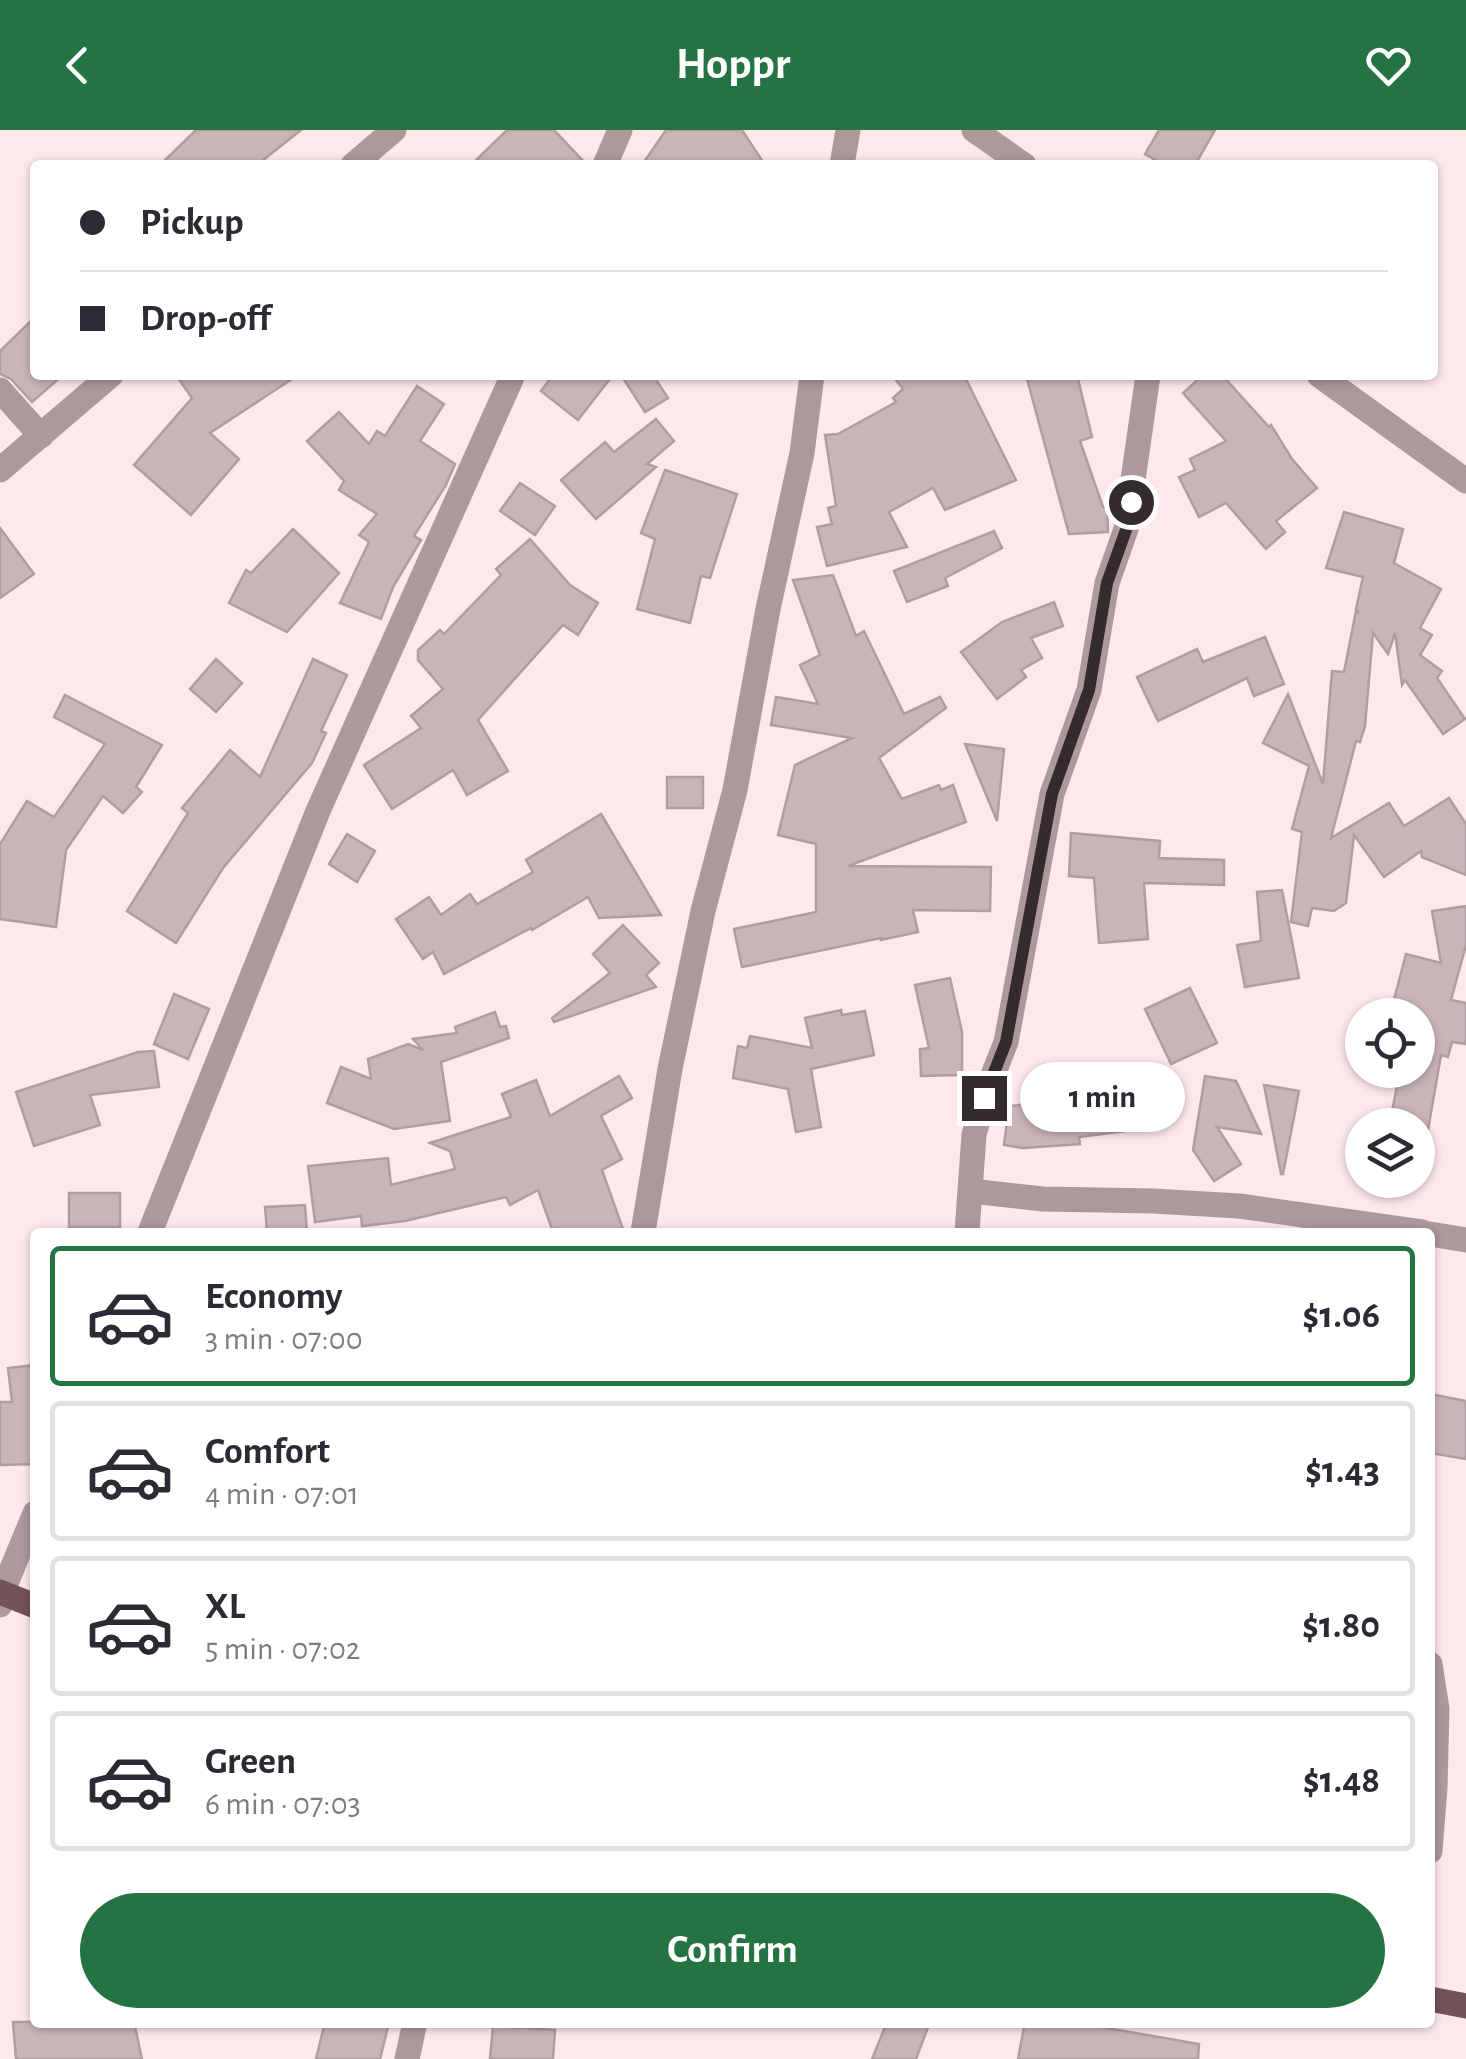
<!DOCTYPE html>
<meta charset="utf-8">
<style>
body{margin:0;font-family:"Alegreya Sans",sans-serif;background:#f7f7f7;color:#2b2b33;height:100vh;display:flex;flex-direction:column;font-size:38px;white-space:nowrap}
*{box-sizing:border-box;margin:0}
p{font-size:32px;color:#7c7c81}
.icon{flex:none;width:55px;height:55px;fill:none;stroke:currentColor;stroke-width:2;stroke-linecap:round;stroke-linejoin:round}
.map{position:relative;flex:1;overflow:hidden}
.panel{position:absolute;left:30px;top:1098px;width:1405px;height:800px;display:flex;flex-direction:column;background:#fff;border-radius:10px;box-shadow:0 2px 8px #0004}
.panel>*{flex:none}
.banner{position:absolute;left:30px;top:30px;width:1408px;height:220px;border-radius:10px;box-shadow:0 2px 8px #0004;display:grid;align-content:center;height:220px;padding:0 50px;background:#fff}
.tools{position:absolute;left:1345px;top:868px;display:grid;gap:20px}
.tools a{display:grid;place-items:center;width:90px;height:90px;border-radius:50%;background:#fff;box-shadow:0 2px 8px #0004;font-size:50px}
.end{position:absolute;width:45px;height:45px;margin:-22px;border:12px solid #332b2c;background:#fff;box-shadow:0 0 0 5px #fff}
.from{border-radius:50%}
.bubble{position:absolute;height:70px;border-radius:35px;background:#fff;box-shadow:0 2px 8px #0004;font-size:32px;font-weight:700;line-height:70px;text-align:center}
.banner b{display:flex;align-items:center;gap:35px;height:95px;font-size:38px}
.banner b+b{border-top:2px solid #e1e1e2}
.banner i{width:25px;height:25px;background:#2b2b33}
ul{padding:18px 0 0;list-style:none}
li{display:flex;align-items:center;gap:30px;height:140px;margin:0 20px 15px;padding:0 30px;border:5px solid #e1e1e2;border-radius:10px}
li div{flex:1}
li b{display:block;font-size:38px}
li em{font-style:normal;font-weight:700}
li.selected{border-color:#257343}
li>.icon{width:90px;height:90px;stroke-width:1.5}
.action{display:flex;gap:20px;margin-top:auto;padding:20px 50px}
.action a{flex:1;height:115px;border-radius:60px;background:#257343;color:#fff;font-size:40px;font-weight:700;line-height:115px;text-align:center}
header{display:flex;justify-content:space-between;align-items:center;height:130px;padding:0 50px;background:#257343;color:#fff;font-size:45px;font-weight:700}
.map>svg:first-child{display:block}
</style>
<header><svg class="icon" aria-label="back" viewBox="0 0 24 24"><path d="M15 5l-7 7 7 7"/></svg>Hoppr<svg class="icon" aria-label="heart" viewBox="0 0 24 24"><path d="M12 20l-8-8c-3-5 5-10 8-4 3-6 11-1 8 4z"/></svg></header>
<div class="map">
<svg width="1466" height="1929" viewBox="0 0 1466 1929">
<rect width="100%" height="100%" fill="#fee8ec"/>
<!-- building -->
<g fill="#cab4b8" stroke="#b19da1" stroke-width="2.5">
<path d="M 196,0 L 301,0 L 257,35 L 160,35 Z"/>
<path d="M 507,0 L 554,0 L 587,35 L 471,35 Z"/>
<path d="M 666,0 L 742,0 L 765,35 L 642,35 Z"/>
<path d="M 1159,0 L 1215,0 L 1195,35 L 1164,35 L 1145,24 Z"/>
<path d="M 35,187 L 35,245 L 63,245 L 32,272 L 11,249 L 0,244 L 0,221 Z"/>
<path d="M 176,245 L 298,245 L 210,303 L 239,329 L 191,385 L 134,335 L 192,268 Z"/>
<path d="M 553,245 L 613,245 L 578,290 L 541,261 Z"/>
<path d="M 621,245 L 653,245 L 668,268 L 645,282 Z"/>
<path d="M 892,245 L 964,245 L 1016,350 L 945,380 L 933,358 L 889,382 L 907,417 L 827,436 L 817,397 L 832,394 L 828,378 L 836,376 L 825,305 L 838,304 L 896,272 L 893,268 L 903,259 Z"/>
<path d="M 1026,245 L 1077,245 L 1092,307 L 1080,311 L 1103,377 L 1107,377 L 1108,402 L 1069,404 Z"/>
<path d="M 1203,245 L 1222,245 L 1269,297 L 1271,295 L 1292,329 L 1317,358 L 1276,391 L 1285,402 L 1266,419 L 1226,373 L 1199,387 L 1179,347 L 1195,340 L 1190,329 L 1226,311 L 1183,263 Z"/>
<path d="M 417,256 L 444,274 L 420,311 L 455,334 L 446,355 L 414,406 L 421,410 L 393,457 L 381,489 L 340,473 L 369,412 L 359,405 L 377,384 L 339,360 L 344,351 L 307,311 L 339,282 L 369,314 L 377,301 L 385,306 Z"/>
<path d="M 656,289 L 674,311 L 647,334 L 656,337 L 596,389 L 561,350 L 605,312 L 614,322 Z"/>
<path d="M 665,340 L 737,364 L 710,448 L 701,446 L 690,493 L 637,479 L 655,409 L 641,403 Z"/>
<path d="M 520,353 L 555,376 L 535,405 L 500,381 Z"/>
<path d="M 1344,382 L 1403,399 L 1394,433 L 1441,459 L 1420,498 L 1432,505 L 1420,525 L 1442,541 L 1437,548 L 1465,589 L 1443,604 L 1405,550 L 1402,555 L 1395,503 L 1388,524 L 1373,503 L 1365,596 L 1360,612 L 1356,611 L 1331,708 L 1389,673 L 1404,696 L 1449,668 L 1466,694 L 1466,745 L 1422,727 L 1421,721 L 1384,747 L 1354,705 L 1346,773 L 1334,781 L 1312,778 L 1308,796 L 1291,792 L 1302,702 L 1292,699 L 1309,636 L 1263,613 L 1288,564 L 1323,654 L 1332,541 L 1344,542 L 1356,481 L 1358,482 L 1356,479 L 1363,447 L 1326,438 Z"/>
<path d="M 0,398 L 34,444 L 0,468 Z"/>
<path d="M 293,399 L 339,443 L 287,502 L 229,473 L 246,440 L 251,443 Z"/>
<path d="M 994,401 L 1002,418 L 945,448 L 948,456 L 907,472 L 894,441 Z"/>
<path d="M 530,409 L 570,455 L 598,473 L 578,505 L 563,495 L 478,590 L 508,641 L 467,665 L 453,640 L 392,679 L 364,635 L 421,598 L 411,586 L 443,559 L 418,530 L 418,520 L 440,500 L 444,504 L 501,445 L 496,439 Z"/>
<path d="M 833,445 L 856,506 L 864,501 L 904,584 L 940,567 L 946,578 L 879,628 L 902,669 L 939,655 L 941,660 L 953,655 L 966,692 L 848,736 L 991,737 L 990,781 L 913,780 L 918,802 L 881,810 L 881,808 L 742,837 L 734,799 L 816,782 L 816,714 L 778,705 L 795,635 L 852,608 L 771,595 L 776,567 L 818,574 L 800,535 L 820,525 L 793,450 Z"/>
<path d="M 1054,472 L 1063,496 L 1031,508 L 1042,528 L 1021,540 L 1026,547 L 997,569 L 961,522 L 1002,492 Z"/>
<path d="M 1265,507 L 1284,554 L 1254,566 L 1247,548 L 1158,591 L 1137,547 L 1197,519 L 1203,532 Z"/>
<path d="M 216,529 L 242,553 L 216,582 L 190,559 Z"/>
<path d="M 313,529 L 347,545 L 321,601 L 326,603 L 312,633 L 223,738 L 176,813 L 127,781 L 188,683 L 182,678 L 230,620 L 260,647 Z"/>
<path d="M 65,565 L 162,615 L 136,657 L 142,662 L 123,683 L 103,666 L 66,720 L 56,797 L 0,789 L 0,714 L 27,671 L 54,687 L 105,614 L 54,587 Z"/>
<path d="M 965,614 L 1004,619 L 997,691 Z"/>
<rect x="667" y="647" width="36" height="31"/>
<path d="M 601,684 L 661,785 L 599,788 L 588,767 L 532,800 L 531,798 L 444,844 L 433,822 L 423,829 L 396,789 L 429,767 L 441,785 L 470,764 L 477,774 L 533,742 L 526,730 Z"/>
<path d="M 1071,703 L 1160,711 L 1159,728 L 1224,730 L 1224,755 L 1144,753 L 1148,809 L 1099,813 L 1094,748 L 1069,746 Z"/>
<path d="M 347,704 L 375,721 L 357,752 L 329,734 Z"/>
<path d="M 1282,760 L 1299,848 L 1245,857 L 1237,815 L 1261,811 L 1257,762 Z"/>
<path d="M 1466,776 L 1466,815 L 1451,870 L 1466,873 L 1466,914 L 1452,912 L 1448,927 L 1441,925 L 1428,1000 L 1418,997 L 1418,995 L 1390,992 L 1400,940 L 1418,940 L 1418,885 L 1390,885 L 1406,824 L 1441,833 L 1432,781 Z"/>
<path d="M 623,795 L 659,833 L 646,845 L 656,857 L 554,892 L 552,888 L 610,843 L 593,824 Z"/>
<path d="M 950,848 L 962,902 L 962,945 L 921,946 L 920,919 L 929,918 L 915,855 Z"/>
<path d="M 1190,858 L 1217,913 L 1171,934 L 1145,879 Z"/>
<path d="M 174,864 L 209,879 L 188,929 L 154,914 Z"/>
<path d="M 841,880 L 842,885 L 865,881 L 874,925 L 811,939 L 821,997 L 796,1002 L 788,959 L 733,948 L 738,916 L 747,918 L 750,906 L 812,918 L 805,888 Z"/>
<path d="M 495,882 L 500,897 L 506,896 L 509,908 L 441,932 L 450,991 L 394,999 L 327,973 L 341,937 L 371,949 L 368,929 L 408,914 L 423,920 L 413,909 L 457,903 L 455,897 Z"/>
<path d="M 154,921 L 159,957 L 90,965 L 100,995 L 34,1016 L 16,962 L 138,922 Z"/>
<path d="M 619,946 L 632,968 L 601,986 L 622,1029 L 602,1040 L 624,1102 L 553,1102 L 538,1060 L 510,1075 L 506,1067 L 405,1091 L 362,1096 L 361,1086 L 315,1092 L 308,1036 L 388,1028 L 391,1055 L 455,1039 L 450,1021 L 430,1013 L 511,987 L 502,964 L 536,950 L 550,986 Z"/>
<path d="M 1205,946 L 1236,951 L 1261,1004 L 1217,997 L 1241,1034 L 1214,1051 L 1193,1020 Z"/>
<path d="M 1264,955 L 1299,961 L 1283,1044 L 1281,1044 Z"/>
<path d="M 1145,963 L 1149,998 L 1079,1007 L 1080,1014 L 1023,1018 L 1004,1015 L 1009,976 Z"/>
<rect x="69" y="1063" width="51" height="34"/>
<path d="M 305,1075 L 307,1102 L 267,1102 L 265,1077 Z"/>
<path d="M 35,1235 L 35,1334 L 0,1335 L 0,1272 L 12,1272 L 8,1238 Z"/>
<path d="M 1430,1264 L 1466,1271 L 1466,1329 L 1430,1323 Z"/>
<path d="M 13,1892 L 134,1892 L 142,1929 L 16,1929 Z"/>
<path d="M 325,1892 L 372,1892 L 388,1897 L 380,1929 L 316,1929 Z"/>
<path d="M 887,1892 L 930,1892 L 916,1929 L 872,1929 Z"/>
<path d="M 1025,1892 L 1072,1892 L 1199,1914 L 1198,1929 L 1018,1929 Z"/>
<path d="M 493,1896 L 555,1900 L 553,1929 L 490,1929 Z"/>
</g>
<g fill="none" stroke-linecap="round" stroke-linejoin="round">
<!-- minor -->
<g stroke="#ad989c" stroke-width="25">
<path d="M 974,0 L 1024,35"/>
<path d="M 353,35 L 394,0"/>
<path d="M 605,35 L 620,0"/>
<path d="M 842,35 L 848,0"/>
<path d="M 1319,245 L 1466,351"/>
<path d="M 0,260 L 41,306"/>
<path d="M 0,340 L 111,245"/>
<path d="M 971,1061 L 1043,1069 L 1153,1071 L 1239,1076 L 1422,1102"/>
<path d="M 150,1102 L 318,681 L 513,245"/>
<path d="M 643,1102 L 670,939 L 703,781 L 735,660 L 768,479 L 802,323 L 812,245"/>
<path d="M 967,1102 L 974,1005 L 984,968 L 1006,912 L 1052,664 L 1089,560 L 1107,453 L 1126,399 L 1148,245"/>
<path d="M 1430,1104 L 1466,1110"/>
<path d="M 0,1475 L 2,1463 L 35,1383"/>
<path d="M 1430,1534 L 1437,1579 L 1435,1658 L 1430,1721"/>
<path d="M 407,1929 L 415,1892"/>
</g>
<!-- major -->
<g stroke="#745259" stroke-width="25">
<path d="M 0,1462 L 35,1476"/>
<path d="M 1430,1869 L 1466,1876"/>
</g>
</g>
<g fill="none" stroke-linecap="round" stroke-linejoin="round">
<!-- route -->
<path stroke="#332b2c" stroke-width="12" d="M 984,968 L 1006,912 L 1052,664 L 1089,560 L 1107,453 L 1126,400 L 1131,372"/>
</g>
</svg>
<div class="tools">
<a><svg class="icon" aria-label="locate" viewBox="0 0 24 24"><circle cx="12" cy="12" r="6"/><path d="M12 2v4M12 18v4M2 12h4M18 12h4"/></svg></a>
<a><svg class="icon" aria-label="layers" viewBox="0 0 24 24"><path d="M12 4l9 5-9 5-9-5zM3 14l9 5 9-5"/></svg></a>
</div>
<i class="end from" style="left:1131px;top:372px"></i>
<i class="end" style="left:984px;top:968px"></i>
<div class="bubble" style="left:1020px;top:932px;width:165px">1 min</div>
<div class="banner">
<b><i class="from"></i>Pickup</b>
<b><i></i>Drop-off</b>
</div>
<section class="panel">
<ul>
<li class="selected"><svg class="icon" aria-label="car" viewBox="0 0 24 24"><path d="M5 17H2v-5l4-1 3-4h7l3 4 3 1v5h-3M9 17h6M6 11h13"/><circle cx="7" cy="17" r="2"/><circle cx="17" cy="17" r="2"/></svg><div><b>Economy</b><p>3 min · 07:00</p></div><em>$1.06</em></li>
<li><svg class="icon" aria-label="car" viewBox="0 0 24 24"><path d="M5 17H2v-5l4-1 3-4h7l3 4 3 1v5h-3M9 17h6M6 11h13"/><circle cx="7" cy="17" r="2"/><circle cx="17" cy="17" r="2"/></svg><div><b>Comfort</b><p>4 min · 07:01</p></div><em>$1.43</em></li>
<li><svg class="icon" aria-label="car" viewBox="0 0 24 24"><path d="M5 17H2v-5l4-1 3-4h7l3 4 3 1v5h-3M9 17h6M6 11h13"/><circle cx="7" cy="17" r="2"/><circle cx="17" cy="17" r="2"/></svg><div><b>XL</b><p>5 min · 07:02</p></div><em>$1.80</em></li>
<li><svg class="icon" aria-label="car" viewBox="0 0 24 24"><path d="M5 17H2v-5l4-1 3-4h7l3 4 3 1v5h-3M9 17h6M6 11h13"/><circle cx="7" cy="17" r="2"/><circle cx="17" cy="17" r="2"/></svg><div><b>Green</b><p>6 min · 07:03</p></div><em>$1.48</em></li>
</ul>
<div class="action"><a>Confirm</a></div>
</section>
</div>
